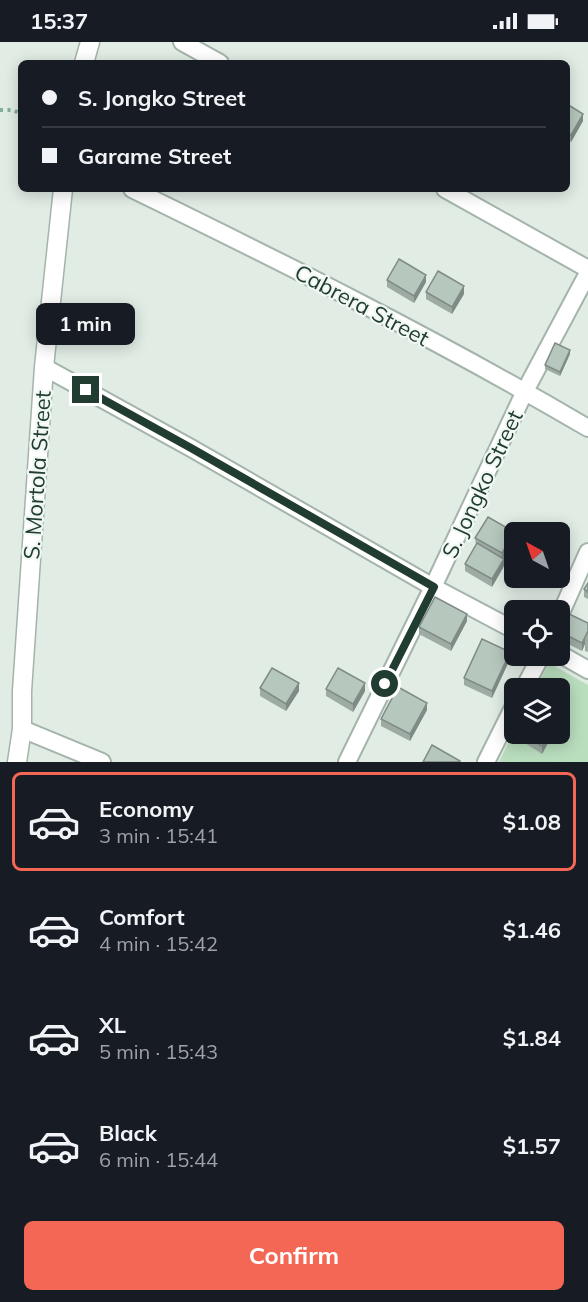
<!DOCTYPE html>
<meta charset="utf-8">
<style>
body{margin:0;font-family:Mulish,sans-serif;background:#242831;color:#f1f3f6;height:100vh;display:flex;flex-direction:column;font-size:22px;white-space:nowrap}
*{box-sizing:border-box;margin:0}
p{font-size:20px;color:#9ea1a6}
.icon{flex:none;width:33px;height:33px;fill:none;stroke:currentColor;stroke-width:2;stroke-linecap:round;stroke-linejoin:round}
.map{position:relative;height:720px;overflow:hidden}
.sheet{display:flex;flex-direction:column;background:#171b24;flex:1}
.sheet>*{flex:none}
.top-card{position:absolute;left:18px;top:18px;width:552px;height:132px;border-radius:9px;box-shadow:0 3px 15px #0003;display:grid;align-content:center;height:132px;padding:0 24px;background:#171b24}
.needle{width:39px;rotate:320deg}
.fabs{position:absolute;left:504px;top:480px;display:grid;gap:12px}
.fabs a{display:grid;place-items:center;width:66px;height:66px;border-radius:9px;background:#171b24;box-shadow:0 3px 15px #0003;font-size:30px}
.end{position:absolute;width:27px;height:27px;margin:-14px;border:8px solid #213d31;background:#fff;box-shadow:0 0 0 3px #fff}
.from{border-radius:50%}
.bubble{position:absolute;height:42px;border-radius:9px;background:#171b24;box-shadow:0 3px 15px #0003;font-size:20px;font-weight:700;line-height:42px;text-align:center}
.top-card b{display:flex;align-items:center;gap:21px;height:57px;font-size:22px}
.top-card b+b{border-top:2px solid #363941}
.top-card i{width:15px;height:15px;background:#f1f3f6}
ul{padding:10px 0 0;list-style:none}
li{display:flex;align-items:center;gap:18px;height:99px;margin:0 12px 9px;padding:0 12px;border:3px solid transparent;border-radius:9px}
li div{flex:1}
li b{display:block;font-size:22px}
li em{font-style:normal;font-weight:700}
li.current{border-color:#f56755}
li>.icon{width:54px;height:54px;stroke-width:1.5}
.cta{display:flex;gap:12px;margin-top:auto;padding:12px 24px}
.cta a{flex:1;height:69px;border-radius:9px;background:#f56755;color:#fff;font-size:24px;font-weight:700;line-height:69px;text-align:center}
.status{display:flex;justify-content:space-between;align-items:center;height:42px;padding:0 30px;background:#171b24;direction:ltr}
.status svg{height:16px;fill:currentColor}
.map>svg:first-child{display:block}
</style>
<div class="status"><b>15:37</b><svg viewBox="0 0 49 12"><path d="M0 12V9h3v3zM5 12V6h3v6zM10 12V3h3v9zM15 12V0h3v12zM26 1h20v11H26zM47 4h2v5h-2z"/></svg></div>
<div class="map">
<svg width="588" height="720" viewBox="0 0 588 720">
<rect width="100%" height="100%" fill="#e1ece5"/>
<!-- green -->
<path fill="#b9debe" d="M 549,621 L 588,643 L 588,720 L 499,720 L 514,689 L 514,692 L 560,692 L 560,646 L 536,646 Z"/>
<g fill="none" stroke-linecap="round" stroke-linejoin="round">
<!-- minor casing -->
<g stroke="#a4b4ab" stroke-width="20">
<g id="minor">
<path d="M 182,0 L 220,21"/>
<path d="M 132,147 C 286,222 440,299 588,386"/>
<path d="M 445,147 L 588,227"/>
<path d="M 44,325 L 191,406 L 433,545 L 514,588"/>
<path d="M 560,573 L 588,510"/>
<path d="M 560,612 L 588,628"/>
<path d="M 524,646 L 541,614"/>
<path d="M 22,687 L 102,720"/>
<path d="M 347,720 L 433,545 L 525,349 L 588,231"/>
<path d="M 486,720 L 514,664"/>
</g>
</g>
<!-- tertiary casing -->
<g stroke="#a4b4ab" stroke-width="21">
<g id="tertiary">
<path d="M 84,21 L 90,0"/>
<path d="M 17,720 L 22,687 L 22,649 L 44,325 L 63,147"/>
</g>
</g>
<!-- path -->
<path stroke="#80b09b" stroke-width="4" stroke-dasharray="3 4.5" stroke-linecap="butt" d="M 0,68 L 13,68 L 21,72"/>
<!-- minor -->
<use href="#minor" stroke="#fff" stroke-width="16"/>
<!-- tertiary -->
<use href="#tertiary" stroke="#fff" stroke-width="18"/>
</g>
<!-- wall -->
<g fill="#9daba3">
<path d="M 567,62 L 583,79 L 571,100 L 567,98 Z"/>
<path d="M 387,238 L 426,240 L 414,261 L 387,245 Z"/>
<path d="M 426,250 L 464,252 L 452,272 L 426,257 Z"/>
<path d="M 570,312 L 560,334 L 545,327 L 545,323 Z"/>
<path d="M 475,496 L 514,498 L 504,516 L 504,524 L 492,545 L 465,529 L 465,522 L 476,503 Z"/>
<path d="M 588,541 L 588,557 L 584,555 L 584,547 Z"/>
<path d="M 467,579 L 451,609 L 419,592 L 419,585 Z"/>
<path d="M 560,581 L 588,581 L 588,610 L 585,609 L 585,602 L 582,609 L 560,598 Z"/>
<path d="M 510,617 L 492,656 L 464,643 L 464,636 Z"/>
<path d="M 260,646 L 299,649 L 286,669 L 260,654 Z"/>
<path d="M 326,647 L 365,649 L 353,670 L 326,654 Z"/>
<path d="M 427,668 L 410,699 L 381,684 L 381,677 Z"/>
<path d="M 521,692 L 553,692 L 542,712 L 525,701 Z"/>
</g>
<!-- shaded-wall -->
<g fill="#7f8b85">
<path d="M 583,72 L 583,79 L 571,100 L 571,93 Z"/>
<path d="M 426,233 L 426,240 L 414,261 L 414,254 Z"/>
<path d="M 464,244 L 464,252 L 452,272 L 452,265 Z"/>
<path d="M 570,308 L 570,312 L 560,334 L 560,330 Z"/>
<path d="M 514,490 L 514,498 L 502,519 L 502,511 Z"/>
<path d="M 504,517 L 504,524 L 492,545 L 492,537 Z"/>
<path d="M 467,572 L 467,579 L 451,609 L 451,602 Z"/>
<path d="M 585,595 L 585,602 L 582,609 L 582,601 Z"/>
<path d="M 510,610 L 510,617 L 492,656 L 492,649 Z"/>
<path d="M 299,641 L 299,649 L 286,669 L 286,662 Z"/>
<path d="M 365,641 L 365,649 L 353,670 L 353,662 Z"/>
<path d="M 427,661 L 427,668 L 410,699 L 410,692 Z"/>
<path d="M 565,662 L 565,669 L 560,679 L 560,672 Z"/>
<path d="M 549,692 L 553,692 L 542,712 L 542,704 Z"/>
</g>
<!-- building -->
<g fill="#b6c7be" stroke="#7f8b85" stroke-width="1.5">
<path d="M 567,62 L 583,72 L 571,93 L 567,90 Z"/>
<path d="M 399,217 L 426,233 L 414,254 L 387,238 Z"/>
<path d="M 438,229 L 464,244 L 452,265 L 426,250 Z"/>
<path d="M 555,301 L 570,308 L 560,330 L 545,323 Z"/>
<path d="M 488,475 L 514,490 L 502,511 L 475,496 Z"/>
<path d="M 477,501 L 504,517 L 492,537 L 465,522 Z"/>
<path d="M 588,541 L 588,550 L 584,547 Z"/>
<path d="M 435,555 L 467,572 L 451,602 L 419,585 Z"/>
<path d="M 565,570 L 588,581 L 588,589 L 582,601 L 560,590 L 560,581 Z"/>
<path d="M 482,597 L 510,610 L 492,649 L 464,636 Z"/>
<path d="M 272,626 L 299,641 L 286,662 L 260,646 Z"/>
<path d="M 338,626 L 365,641 L 353,662 L 326,647 Z"/>
<path d="M 398,645 L 427,661 L 410,692 L 381,677 Z"/>
<path d="M 560,659 L 565,662 L 560,672 Z"/>
<path d="M 524,692 L 549,692 L 542,704 L 525,694 Z"/>
<path d="M 432,703 L 460,719 L 460,720 L 423,720 Z"/>
</g>
<g fill="none" stroke-linecap="round" stroke-linejoin="round">
<!-- route -->
<path stroke="#213d31" stroke-width="8" d="M 86,348 L 191,406 L 434,545 L 385,642"/>
</g>
<g text-anchor="middle" stroke-width="4.5" stroke-linejoin="round" paint-order="stroke">
<!-- street labels -->
<g font-size="22" fill="#213d31" stroke="#f1f8f4">
<text transform="translate(362 263) rotate(28)" y="8">Cabrera Street</text>
<text transform="translate(37 433) rotate(-86)" y="8">S. Mortola Street</text>
<text transform="translate(482 442) rotate(-65)" y="8">S. Jongko Street</text>
</g>
</g>
</svg>
<div class="fabs">
<a><svg class="needle" viewBox="-14 -14 28 28"><path d="M0-13l5 13h-10z" fill="#e53935"/><path d="M0 13l5-13h-10z" fill="#9ea1a6"/></svg></a>
<a><svg class="icon" aria-label="locate" viewBox="0 0 24 24"><circle cx="12" cy="12" r="6"/><path d="M12 2v4M12 18v4M2 12h4M18 12h4"/></svg></a>
<a><svg class="icon" aria-label="layers" viewBox="0 0 24 24"><path d="M12 4l9 5-9 5-9-5zM3 14l9 5 9-5"/></svg></a>
</div>
<i class="end from" style="left:385px;top:642px"></i>
<i class="end" style="left:86px;top:348px"></i>
<div class="bubble" style="left:36px;top:261px;width:99px">1 min</div>
<div class="top-card">
<b><i class="from"></i>S. Jongko Street</b>
<b><i></i>Garame Street</b>
</div>
</div>
<section class="sheet">
<ul>
<li class="current"><svg class="icon" aria-label="car" viewBox="0 0 24 24"><path d="M5 17H2v-5l4-1 3-4h7l3 4 3 1v5h-3M9 17h6M6 11h13"/><circle cx="7" cy="17" r="2"/><circle cx="17" cy="17" r="2"/></svg><div><b>Economy</b><p>3 min · 15:41</p></div><em>$1.08</em></li>
<li><svg class="icon" aria-label="car" viewBox="0 0 24 24"><path d="M5 17H2v-5l4-1 3-4h7l3 4 3 1v5h-3M9 17h6M6 11h13"/><circle cx="7" cy="17" r="2"/><circle cx="17" cy="17" r="2"/></svg><div><b>Comfort</b><p>4 min · 15:42</p></div><em>$1.46</em></li>
<li><svg class="icon" aria-label="car" viewBox="0 0 24 24"><path d="M5 17H2v-5l4-1 3-4h7l3 4 3 1v5h-3M9 17h6M6 11h13"/><circle cx="7" cy="17" r="2"/><circle cx="17" cy="17" r="2"/></svg><div><b>XL</b><p>5 min · 15:43</p></div><em>$1.84</em></li>
<li><svg class="icon" aria-label="car" viewBox="0 0 24 24"><path d="M5 17H2v-5l4-1 3-4h7l3 4 3 1v5h-3M9 17h6M6 11h13"/><circle cx="7" cy="17" r="2"/><circle cx="17" cy="17" r="2"/></svg><div><b>Black</b><p>6 min · 15:44</p></div><em>$1.57</em></li>
</ul>
<div class="cta"><a>Confirm</a></div>
</section>
